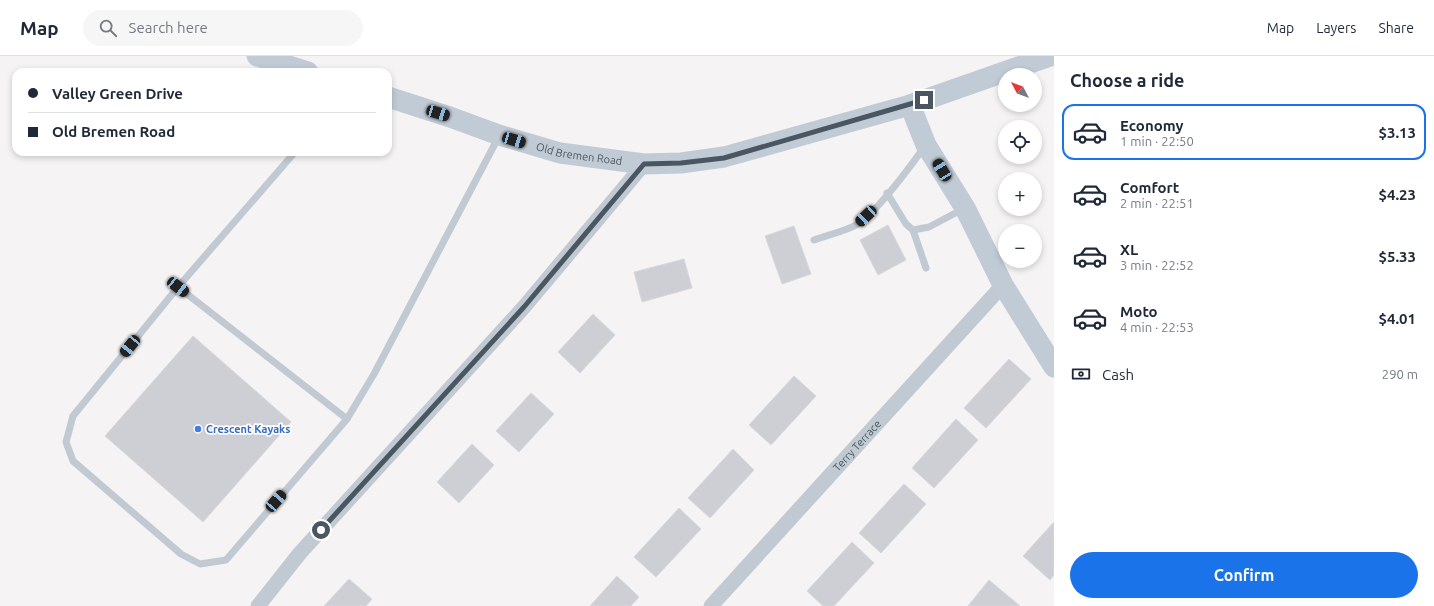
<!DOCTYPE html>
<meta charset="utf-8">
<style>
body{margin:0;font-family:Ubuntu,sans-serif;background:#f6f6f7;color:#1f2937;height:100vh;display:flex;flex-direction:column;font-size:15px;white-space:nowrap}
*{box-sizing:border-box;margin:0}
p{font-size:13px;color:#747a83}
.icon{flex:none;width:22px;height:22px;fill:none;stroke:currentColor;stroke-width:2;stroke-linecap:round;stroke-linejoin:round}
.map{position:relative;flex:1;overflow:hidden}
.side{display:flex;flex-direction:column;background:#fff;width:380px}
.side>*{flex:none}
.banner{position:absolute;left:12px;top:12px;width:380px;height:88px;border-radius:12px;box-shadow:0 2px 6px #0003;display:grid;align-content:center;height:88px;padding:0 16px;background:#fff}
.needle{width:26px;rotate:311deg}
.fabs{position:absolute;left:998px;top:12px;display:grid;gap:8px}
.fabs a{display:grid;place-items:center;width:44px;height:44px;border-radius:50%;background:#fff;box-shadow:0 2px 6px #0003;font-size:20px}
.end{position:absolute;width:18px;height:18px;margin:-9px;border:5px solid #4a5661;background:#fff;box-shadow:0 0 0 2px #fff}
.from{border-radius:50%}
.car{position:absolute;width:12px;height:24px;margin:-12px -6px;border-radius:5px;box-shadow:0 0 3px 1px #0007;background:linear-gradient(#222 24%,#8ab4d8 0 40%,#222 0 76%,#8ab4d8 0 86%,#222 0)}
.banner b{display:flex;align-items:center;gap:14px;height:38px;font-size:15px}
.banner b+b{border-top:1px solid #e0e1e3}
.banner i{width:10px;height:10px;background:#1f2937}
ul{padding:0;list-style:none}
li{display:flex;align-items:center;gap:12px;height:56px;margin:0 8px 6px;padding:0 8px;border:2px solid transparent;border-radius:12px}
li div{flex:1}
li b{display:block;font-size:15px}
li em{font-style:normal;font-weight:700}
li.active{border-color:#1a73e8}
li>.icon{width:36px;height:36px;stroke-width:1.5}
h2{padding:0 16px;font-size:18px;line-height:48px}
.pay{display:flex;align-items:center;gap:10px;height:44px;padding:0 16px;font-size:15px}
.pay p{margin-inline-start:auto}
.primary-button{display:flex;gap:8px;margin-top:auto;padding:8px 16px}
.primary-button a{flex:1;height:46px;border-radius:24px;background:#1a73e8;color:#fff;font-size:16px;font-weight:700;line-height:46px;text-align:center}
header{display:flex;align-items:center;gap:24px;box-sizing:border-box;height:56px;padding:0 20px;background:#fff;border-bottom:1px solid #e0e1e3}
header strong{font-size:19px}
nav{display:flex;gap:22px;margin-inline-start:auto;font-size:14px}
.search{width:280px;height:36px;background:#f6f6f7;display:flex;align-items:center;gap:10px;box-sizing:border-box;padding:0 14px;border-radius:22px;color:#747a83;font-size:15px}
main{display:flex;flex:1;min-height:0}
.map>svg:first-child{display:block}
</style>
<header>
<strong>Map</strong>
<div class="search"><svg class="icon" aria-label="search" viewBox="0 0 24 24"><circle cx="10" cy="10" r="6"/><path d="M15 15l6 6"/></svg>Search here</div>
<nav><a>Map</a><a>Layers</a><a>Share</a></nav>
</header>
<main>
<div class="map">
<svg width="1054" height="550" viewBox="0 0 1054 550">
<rect width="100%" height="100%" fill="#f5f3f3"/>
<!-- building -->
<g fill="#cdcfd5" stroke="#d7d9de">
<path d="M 888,169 L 906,204 L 878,219 L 860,184 Z"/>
<path d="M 794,170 L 811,218 L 782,228 L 765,180 Z"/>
<path d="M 684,203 L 692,232 L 642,246 L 634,216 Z"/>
<path d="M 593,258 L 615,279 L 580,317 L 558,296 Z"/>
<path d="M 193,280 L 291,366 L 203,466 L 105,380 Z"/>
<path d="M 1009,303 L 1031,323 L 986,372 L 964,352 Z"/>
<path d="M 794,320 L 816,340 L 771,389 L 749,369 Z"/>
<path d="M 531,337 L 554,358 L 519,396 L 496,375 Z"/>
<path d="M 956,363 L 978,384 L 934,432 L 912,412 Z"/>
<path d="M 472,388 L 494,409 L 459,447 L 437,426 Z"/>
<path d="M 733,393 L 754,414 L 710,462 L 688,442 Z"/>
<path d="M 904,428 L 926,448 L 881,497 L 859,477 Z"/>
<path d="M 679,452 L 701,473 L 656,521 L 634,501 Z"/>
<path d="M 1054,466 L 1054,519 L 1050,524 L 1023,500 Z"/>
<path d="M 852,486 L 874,507 L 834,550 L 823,550 L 807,535 Z"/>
<path d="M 617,520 L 639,541 L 631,550 L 590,550 Z"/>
<path d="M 349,523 L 372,543 L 366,550 L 324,550 Z"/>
<path d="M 989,524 L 1020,550 L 968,550 Z"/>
</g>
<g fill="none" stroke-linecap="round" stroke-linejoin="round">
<!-- lane -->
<g stroke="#c1cad2" stroke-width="7">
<path d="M 295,96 L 178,231 L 73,360 L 66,386 L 73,405 L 181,498 L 200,508 L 226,504 L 347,363 L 374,318 L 498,82"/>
<path d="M 887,137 L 906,168 L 913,174 L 929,171 L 963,153"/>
<path d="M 913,174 L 926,212"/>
<path d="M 814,184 C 828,179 846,175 858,168 C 878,154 910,111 925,90"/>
<path d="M 178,231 L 347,363"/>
</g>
<!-- street -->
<g stroke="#c1cad2" stroke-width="15">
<path d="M 258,550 L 300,497 L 524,251 L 644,108"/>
<path id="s1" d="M 711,550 L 1003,229"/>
</g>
<!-- secondary -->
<g stroke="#c1cbd6" stroke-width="21">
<path d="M 257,0 L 308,16"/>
<path id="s2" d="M 388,41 L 450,61 L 499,79 L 560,97 L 644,108 L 681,107 L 724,101 L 910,49 L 1050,0"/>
<path d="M 910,49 L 926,89 L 965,152 L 1003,229 L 1054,311"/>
</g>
</g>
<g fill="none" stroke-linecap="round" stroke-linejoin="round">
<!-- route -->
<path stroke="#4a5661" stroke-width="5" d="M 321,474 L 524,251 L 644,108 L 681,107 L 724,102 L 924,44"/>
</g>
<!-- markers -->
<circle fill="#3f7fe0" stroke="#fff" stroke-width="1.5" cx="198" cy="373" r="4"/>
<g text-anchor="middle" stroke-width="3.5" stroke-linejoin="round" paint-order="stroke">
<!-- street labels -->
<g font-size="11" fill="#4a5661" stroke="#fff">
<text dy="4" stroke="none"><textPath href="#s2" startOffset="200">Old Bremen Road</textPath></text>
<text dy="4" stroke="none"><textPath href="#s1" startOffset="217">Terry Terrace</textPath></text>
</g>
<!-- shop labels -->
<g font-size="11" font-weight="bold" fill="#366cbe" stroke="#fff" text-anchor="start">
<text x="206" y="377">Crescent Kayaks</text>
</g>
</g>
</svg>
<div class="fabs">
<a><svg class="needle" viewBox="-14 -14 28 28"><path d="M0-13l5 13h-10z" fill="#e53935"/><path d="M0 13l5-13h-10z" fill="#747a83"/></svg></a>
<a><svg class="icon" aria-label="locate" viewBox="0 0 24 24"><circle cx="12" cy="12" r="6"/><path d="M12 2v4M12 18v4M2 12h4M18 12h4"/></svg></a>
<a>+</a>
<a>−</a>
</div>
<i class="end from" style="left:321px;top:474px"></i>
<i class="end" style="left:924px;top:44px"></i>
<i class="car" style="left:438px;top:57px;rotate:107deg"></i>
<i class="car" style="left:514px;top:84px;rotate:107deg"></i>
<i class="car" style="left:942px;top:114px;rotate:329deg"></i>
<i class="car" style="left:866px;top:160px;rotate:227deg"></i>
<i class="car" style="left:178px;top:231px;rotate:128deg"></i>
<i class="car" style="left:130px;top:290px;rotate:219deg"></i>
<i class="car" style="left:276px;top:445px;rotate:41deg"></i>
<div class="banner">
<b><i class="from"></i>Valley Green Drive</b>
<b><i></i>Old Bremen Road</b>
</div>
</div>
<section class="side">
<h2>Choose a ride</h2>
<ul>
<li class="active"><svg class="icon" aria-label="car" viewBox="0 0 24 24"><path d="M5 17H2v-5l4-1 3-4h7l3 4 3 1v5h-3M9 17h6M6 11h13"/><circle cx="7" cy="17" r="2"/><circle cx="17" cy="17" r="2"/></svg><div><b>Economy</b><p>1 min · 22:50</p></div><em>$3.13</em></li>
<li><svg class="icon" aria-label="car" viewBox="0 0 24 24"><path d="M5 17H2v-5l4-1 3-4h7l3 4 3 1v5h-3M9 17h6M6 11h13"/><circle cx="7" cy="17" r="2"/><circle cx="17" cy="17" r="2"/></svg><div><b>Comfort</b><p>2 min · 22:51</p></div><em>$4.23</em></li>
<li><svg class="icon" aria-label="car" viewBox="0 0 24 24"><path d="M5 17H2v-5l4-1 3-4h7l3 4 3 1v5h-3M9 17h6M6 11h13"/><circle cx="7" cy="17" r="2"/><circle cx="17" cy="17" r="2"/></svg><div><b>XL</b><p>3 min · 22:52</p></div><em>$5.33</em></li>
<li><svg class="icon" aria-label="car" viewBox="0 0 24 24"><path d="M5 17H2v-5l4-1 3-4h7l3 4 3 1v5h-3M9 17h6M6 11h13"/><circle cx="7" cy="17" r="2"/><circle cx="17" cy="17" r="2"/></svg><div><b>Moto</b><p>4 min · 22:53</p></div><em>$4.01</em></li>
</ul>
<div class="pay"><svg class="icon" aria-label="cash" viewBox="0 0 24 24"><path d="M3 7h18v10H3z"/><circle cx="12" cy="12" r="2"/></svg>Cash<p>290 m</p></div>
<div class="primary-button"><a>Confirm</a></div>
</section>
</main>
